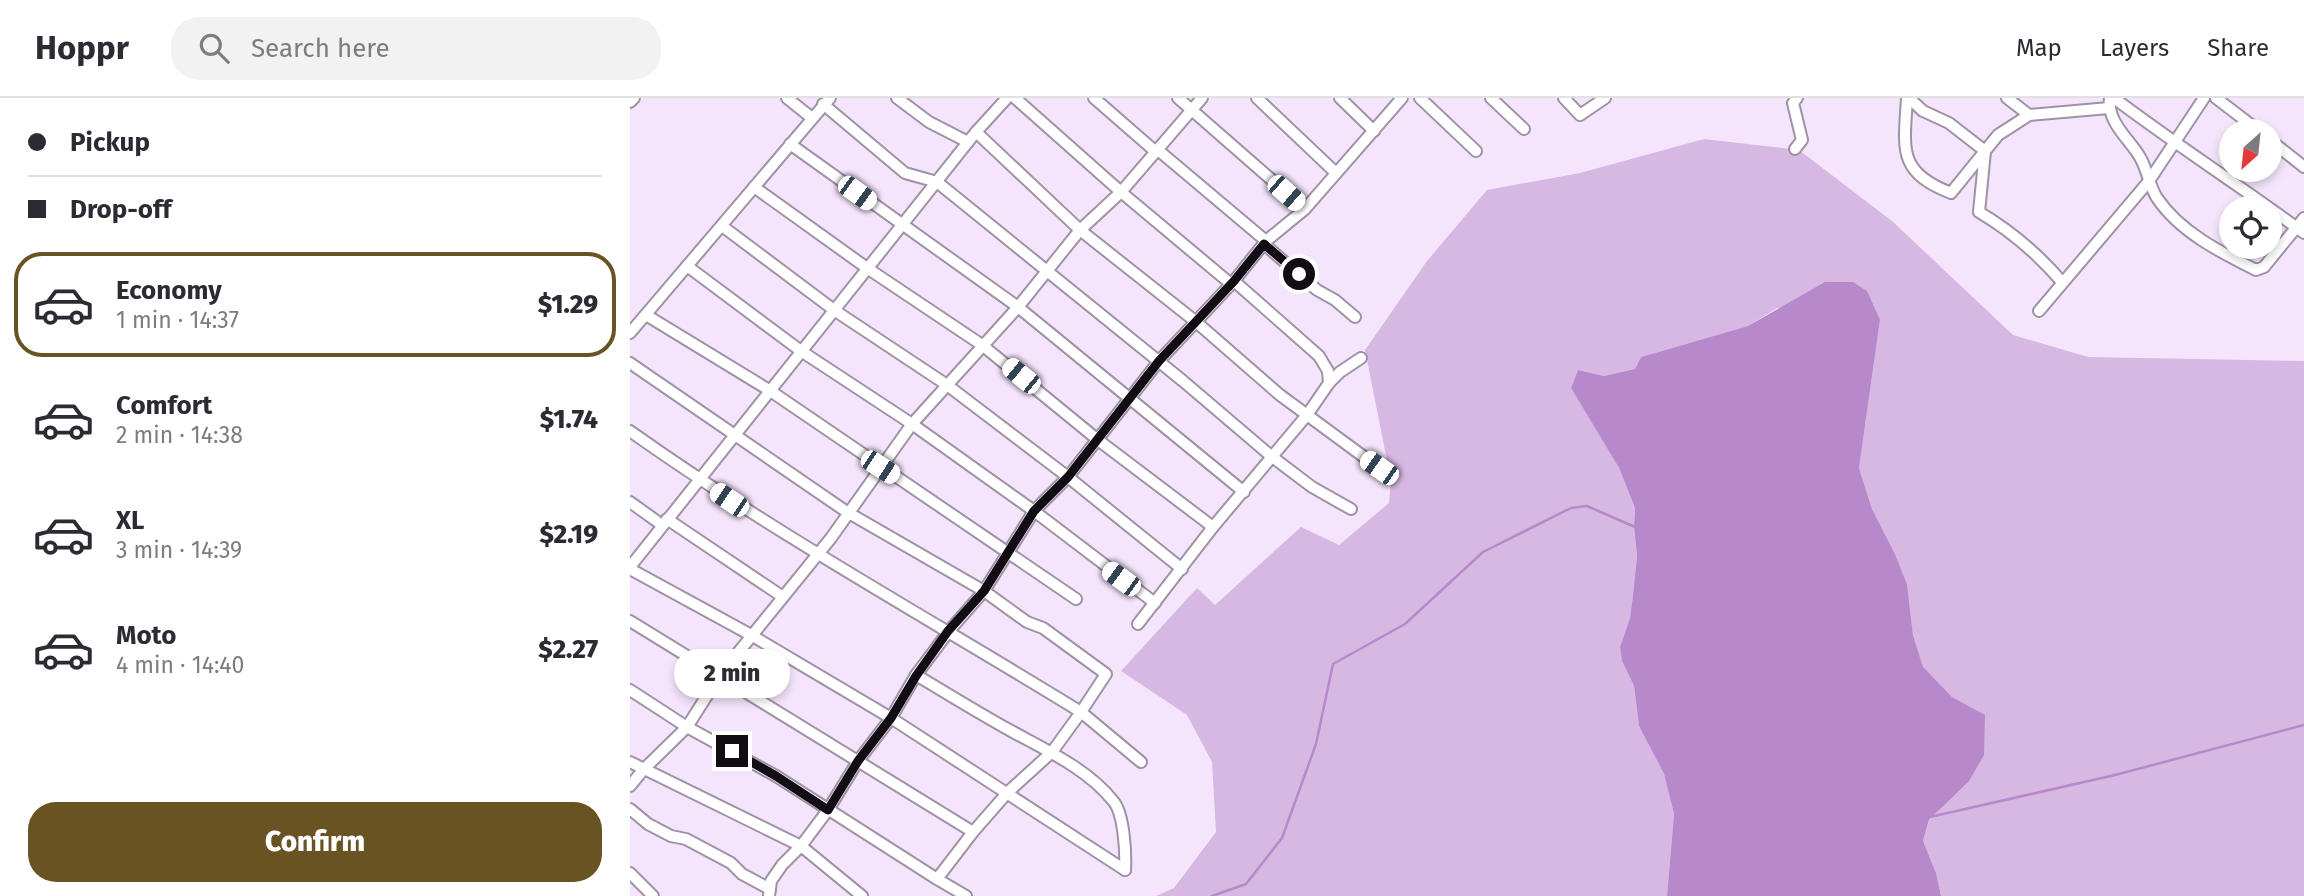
<!DOCTYPE html>
<meta charset="utf-8">
<style>
body{margin:0;font-family:"Fira Sans",sans-serif;background:#f2f2f3;color:#2b2b33;height:100vh;display:flex;flex-direction:column;font-size:26px;white-space:nowrap}
*{box-sizing:border-box;margin:0}
p{font-size:23px;color:#7c7c81}
.icon{flex:none;width:38px;height:38px;fill:none;stroke:currentColor;stroke-width:2;stroke-linecap:round;stroke-linejoin:round}
.map{position:relative;flex:1;overflow:hidden}
.details{display:flex;flex-direction:column;background:#fff;width:630px}
.details>*{flex:none}
.banner{display:grid;align-content:center;height:154px;padding:0 28px;background:#fff}
.needle{width:46px;rotate:207deg}
.tools{position:absolute;left:1589px;top:21px;display:grid;gap:14px}
.tools a{display:grid;place-items:center;width:63px;height:63px;border-radius:50%;background:#fff;box-shadow:0 4px 10px #0003;font-size:35px}
.end{position:absolute;width:32px;height:32px;margin:-16px;border:9px solid #120d14;background:#fff;box-shadow:0 0 0 4px #fff}
.from{border-radius:50%}
.bubble{position:absolute;height:49px;border-radius:24px;background:#fff;box-shadow:0 4px 10px #0003;font-size:23px;font-weight:800;line-height:49px;text-align:center}
.car{position:absolute;width:21px;height:42px;margin:-21px -10px;border-radius:9px;box-shadow:0 0 5px 2px #0007;background:linear-gradient(#fff 24%,#345 0 40%,#fff 0 76%,#345 0 86%,#fff 0)}
.banner b{display:flex;align-items:center;gap:24px;height:66px;font-size:26px}
.banner b+b{border-top:2px solid #e1e1e2}
.banner i{width:18px;height:18px;background:#2b2b33}
ul{padding:0;list-style:none}
li{display:flex;align-items:center;gap:21px;height:105px;margin:0 14px 10px;padding:0 14px;border:4px solid transparent;border-radius:28px}
li div{flex:1}
li b{display:block;font-size:26px}
li em{font-style:normal;font-weight:800}
li.on{border-color:#695322}
li>.icon{width:63px;height:63px;stroke-width:1.5}
.button{display:flex;gap:14px;margin-top:auto;padding:14px 28px}
.button a{flex:1;height:80px;border-radius:28px;background:#695322;color:#fff;font-size:28px;font-weight:800;line-height:80px;text-align:center}
header{display:flex;align-items:center;gap:42px;box-sizing:border-box;height:98px;padding:0 35px;background:#fff;border-bottom:2px solid #e1e1e2}
header strong{font-size:33px}
nav{display:flex;gap:38px;margin-inline-start:auto;font-size:24px}
.search{width:490px;height:63px;background:#f2f2f3;display:flex;align-items:center;gap:18px;box-sizing:border-box;padding:0 24px;border-radius:28px;color:#7c7c81;font-size:26px}
main{display:flex;flex:1;min-height:0}
.map>svg:first-child{display:block}
</style>
<header>
<strong>Hoppr</strong>
<div class="search"><svg class="icon" aria-label="search" viewBox="0 0 24 24"><circle cx="10" cy="10" r="6"/><path d="M15 15l6 6"/></svg>Search here</div>
<nav><a>Map</a><a>Layers</a><a>Share</a></nav>
</header>
<main>
<section class="details">
<div class="banner">
<b><i class="from"></i>Pickup</b>
<b><i></i>Drop-off</b>
</div>
<ul>
<li class="on"><svg class="icon" aria-label="car" viewBox="0 0 24 24"><path d="M5 17H2v-5l4-1 3-4h7l3 4 3 1v5h-3M9 17h6M6 11h13"/><circle cx="7" cy="17" r="2"/><circle cx="17" cy="17" r="2"/></svg><div><b>Economy</b><p>1 min · 14:37</p></div><em>$1.29</em></li>
<li><svg class="icon" aria-label="car" viewBox="0 0 24 24"><path d="M5 17H2v-5l4-1 3-4h7l3 4 3 1v5h-3M9 17h6M6 11h13"/><circle cx="7" cy="17" r="2"/><circle cx="17" cy="17" r="2"/></svg><div><b>Comfort</b><p>2 min · 14:38</p></div><em>$1.74</em></li>
<li><svg class="icon" aria-label="car" viewBox="0 0 24 24"><path d="M5 17H2v-5l4-1 3-4h7l3 4 3 1v5h-3M9 17h6M6 11h13"/><circle cx="7" cy="17" r="2"/><circle cx="17" cy="17" r="2"/></svg><div><b>XL</b><p>3 min · 14:39</p></div><em>$2.19</em></li>
<li><svg class="icon" aria-label="car" viewBox="0 0 24 24"><path d="M5 17H2v-5l4-1 3-4h7l3 4 3 1v5h-3M9 17h6M6 11h13"/><circle cx="7" cy="17" r="2"/><circle cx="17" cy="17" r="2"/></svg><div><b>Moto</b><p>4 min · 14:40</p></div><em>$2.27</em></li>
</ul>
<div class="button"><a>Confirm</a></div>
</section>
<div class="map">
<svg width="1674" height="798" viewBox="0 0 1674 798">
<rect width="100%" height="100%" fill="#f5e5fc"/>
<!-- green -->
<path fill="#d7b8e3" d="M 1074,41 L 1169,52 L 1262,123 L 1383,237 L 1458,259 L 1674,263 L 1674,798 L 1311,798 L 1306,775 L 1293,743 L 1299,723 L 1312,709 L 1355,618 L 1322,599 L 1293,570 L 1283,537 L 1277,486 L 1265,456 L 1242,411 L 1229,370 L 1250,222 L 1147,210 L 1118,228 L 1011,259 L 1005,271 L 974,278 L 948,272 L 941,290 L 989,370 L 1005,410 L 1004,428 L 1007,458 L 1003,497 L 1000,520 L 990,549 L 992,563 L 1004,588 L 1009,628 L 1034,676 L 1044,716 L 1037,798 L 526,798 L 544,790 L 586,734 L 582,664 L 557,617 L 491,573 L 567,490 L 585,507 L 671,429 L 709,447 L 759,405 L 761,383 L 735,252 L 797,163 L 857,92 L 950,75 Z"/>
<!-- water -->
<path fill="#b788ca" d="M 1195,184 L 1223,184 L 1237,193 L 1250,222 L 1229,370 L 1242,411 L 1265,456 L 1277,486 L 1283,537 L 1293,569 L 1322,599 L 1355,617 L 1354,657 L 1339,683 L 1299,722 L 1293,743 L 1306,775 L 1311,798 L 1037,798 L 1044,716 L 1034,676 L 1009,628 L 1004,588 L 992,563 L 990,549 L 1000,520 L 1003,497 L 1007,458 L 1004,428 L 1005,410 L 989,370 L 941,290 L 948,272 L 974,278 L 1005,271 L 1011,259 L 1118,228 Z"/>
<g fill="none" stroke-linecap="round" stroke-linejoin="round">
<!-- stream -->
<g stroke="#b788ca" stroke-width="2.5">
<path d="M 1300,719 L 1485,677 L 1674,627"/>
<path d="M 582,798 L 616,786 L 652,740 L 686,646 L 703,566 L 775,526 L 853,454 L 941,410 L 957,408 L 1005,429"/>
</g>
<!-- minor casing -->
<g stroke="#a092a6" stroke-width="14">
<g id="minor">
<path d="M 157,0 L 182,20"/>
<path d="M 267,0 L 299,24 L 338,44"/>
<path d="M 385,0 L 491,94 L 601,186"/>
<path d="M 464,0 L 526,54"/>
<path d="M 548,0 L 675,111"/>
<path d="M 627,0 L 706,75"/>
<path d="M 710,0 L 744,33"/>
<path d="M 790,0 L 846,53"/>
<path d="M 861,0 L 894,31"/>
<path d="M 934,0 L 950,17 L 975,0"/>
<path d="M 1277,0 C 1274,51 1267,74 1321,95 L 1368,37 L 1399,17 L 1479,10"/>
<path d="M 1279,0 L 1293,13 L 1319,25 L 1355,53"/>
<path d="M 1377,0 L 1399,17"/>
<path d="M 1480,0 C 1477,23 1496,38 1508,56 C 1517,68 1518,86 1527,100 C 1550,134 1590,154 1626,172 L 1634,169 L 1674,120"/>
<path d="M 1484,0 C 1546,47 1612,89 1674,135"/>
<path d="M 1586,0 L 1629,33"/>
<path d="M 0,4 L 4,0"/>
<path d="M 193,6 L 275,75 L 307,84 L 553,283 L 641,358 L 682,389 L 721,411"/>
<path d="M 346,34 L 450,132 L 565,223 L 650,297 L 749,370"/>
<path d="M 1640,42 L 1674,69"/>
<path d="M 160,46 L 388,209 L 614,394"/>
<path d="M 1165,51 L 1172,42 L 1163,5 L 1167,0"/>
<path d="M 528,52 L 636,143"/>
<path d="M 1355,53 L 1349,114 C 1381,133 1408,156 1432,184"/>
<path d="M 124,89 L 237,170 L 352,247 L 468,342 L 583,429"/>
<path d="M 92,128 L 204,212 L 317,287 L 438,379 L 552,471"/>
<path d="M 634,146 L 687,192 L 705,202 L 725,219"/>
<path d="M 57,168 L 171,253 L 282,326 L 404,413 L 525,505"/>
<path d="M 1409,213 L 1519,83 L 1574,0"/>
<path d="M 16,217 L 139,292 L 446,501"/>
<path d="M 0,235 L 200,0"/>
<path d="M 0,265 L 217,414 L 354,493 L 397,524 L 413,530 L 476,576 L 451,614 L 511,664"/>
<path d="M 699,285 L 710,274 L 731,260"/>
<path d="M 0,333 C 145,436 300,521 451,614 L 422,654 L 378,694 L 343,734 L 307,781 L 146,678 L 57,629 L 0,592"/>
<path d="M 0,404 L 32,427"/>
<path d="M 37,421 L 153,499"/>
<path d="M 0,469 L 346,34 L 377,0"/>
<path d="M 0,471 L 121,537 L 261,620 L 495,772"/>
<path d="M 0,523 L 343,734"/>
<path d="M 508,526 L 583,429 L 677,317 L 699,285 L 698,273 L 689,258 L 604,183"/>
<path d="M 286,577 C 318,596 350,616 383,634 C 418,653 459,672 484,704 C 494,717 496,755 495,772"/>
<path d="M 0,664 L 171,748 L 232,798"/>
<path d="M 0,688 L 13,672 L 57,629 L 90,577 L 201,440 L 282,326 L 388,209 L 450,132 L 491,94 L 572,0"/>
<path d="M 0,711 L 18,726 L 41,738 L 56,741 L 101,765 L 112,776 L 140,791"/>
<path d="M 0,775 L 23,798"/>
<path d="M 307,781 L 336,798"/>
<path d="M 139,798 L 141,783 L 152,767 L 171,748 L 198,712 L 228,663 L 261,620 L 286,577 L 319,533 L 354,493 L 404,413 L 438,379 L 529,263 L 604,183 L 636,143 L 675,111 L 772,0"/>
</g>
</g>
<!-- minor -->
<use href="#minor" stroke="#fff" stroke-width="10"/>
</g>
<g fill="none" stroke-linecap="round" stroke-linejoin="round">
<!-- route -->
<path stroke="#120d14" stroke-width="9" d="M 102,653 L 146,678 L 198,712 L 228,663 L 261,620 L 286,578 L 318,533 L 354,493 L 404,413 L 438,379 L 529,263 L 604,183 L 634,146 L 669,176"/>
</g>
</svg>
<div class="tools">
<a><svg class="needle" viewBox="-14 -14 28 28"><path d="M0-13l5 13h-10z" fill="#e53935"/><path d="M0 13l5-13h-10z" fill="#7c7c81"/></svg></a>
<a><svg class="icon" aria-label="locate" viewBox="0 0 24 24"><circle cx="12" cy="12" r="6"/><path d="M12 2v4M12 18v4M2 12h4M18 12h4"/></svg></a>
</div>
<i class="end from" style="left:669px;top:176px"></i>
<i class="end" style="left:102px;top:653px"></i>
<div class="bubble" style="left:44px;top:551px;width:116px">2 min</div>
<i class="car" style="left:227px;top:95px;rotate:126deg"></i>
<i class="car" style="left:656px;top:95px;rotate:131deg"></i>
<i class="car" style="left:391px;top:278px;rotate:309deg"></i>
<i class="car" style="left:250px;top:369px;rotate:123deg"></i>
<i class="car" style="left:749px;top:370px;rotate:305deg"></i>
<i class="car" style="left:99px;top:402px;rotate:304deg"></i>
<i class="car" style="left:491px;top:481px;rotate:306deg"></i>
</div>
</main>
